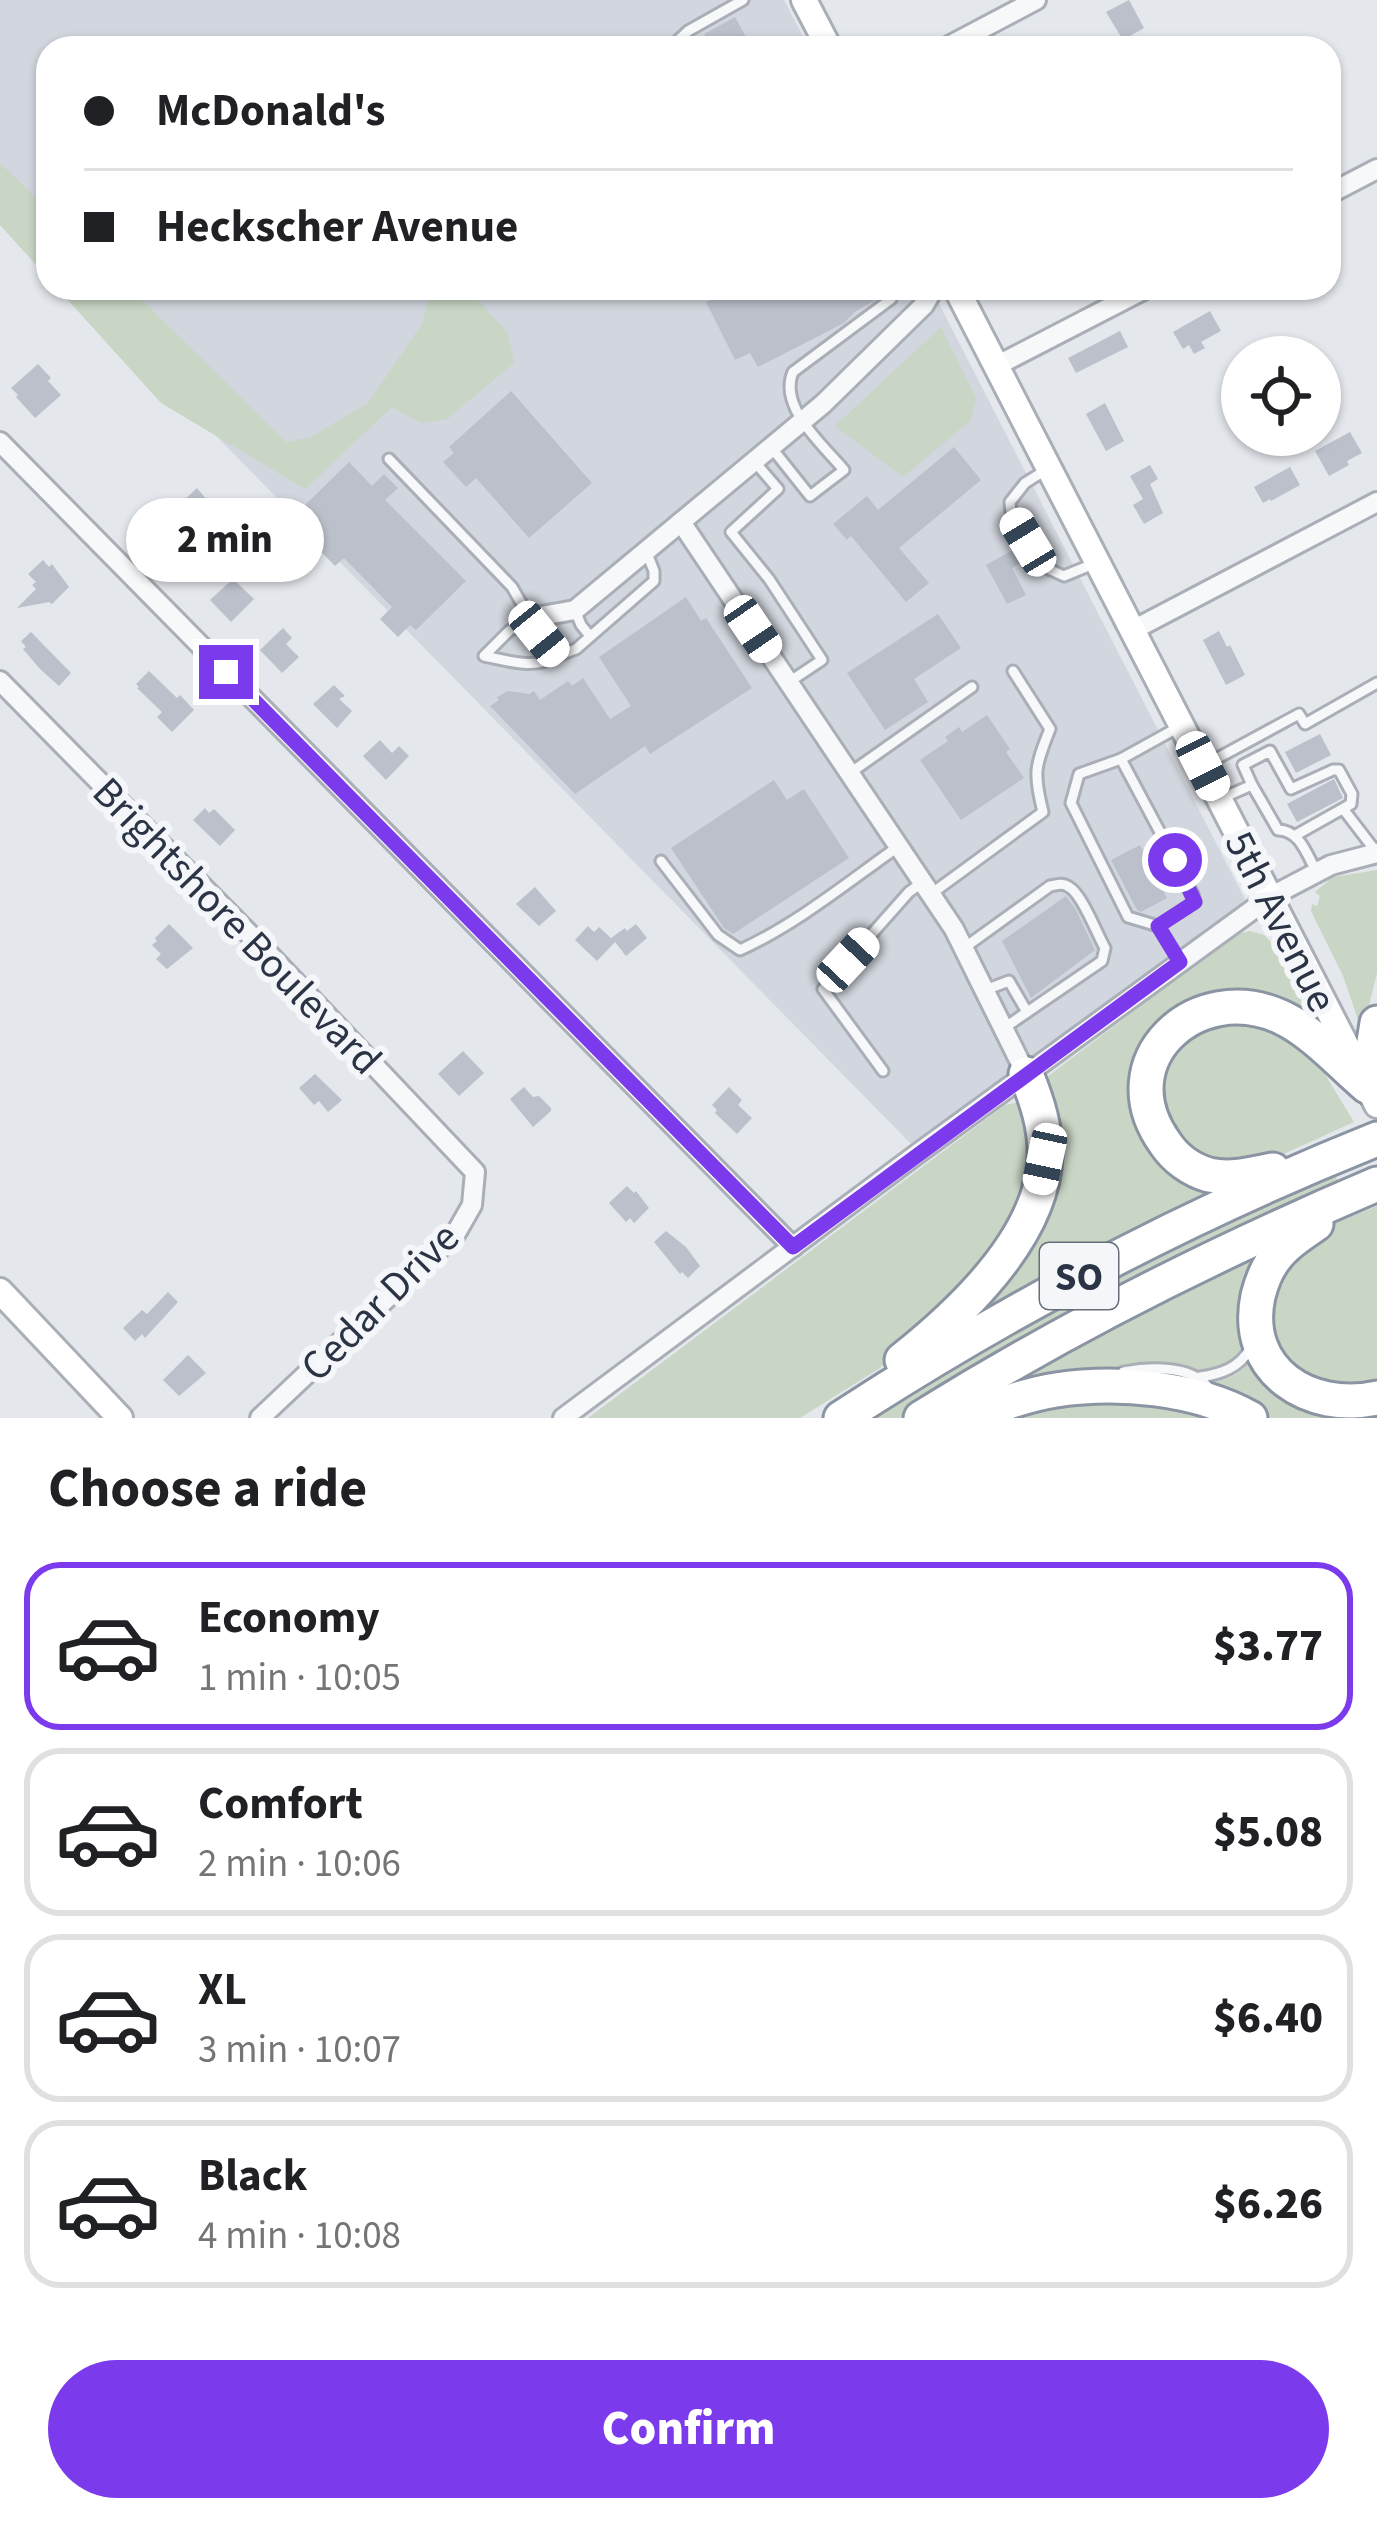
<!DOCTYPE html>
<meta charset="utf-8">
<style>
body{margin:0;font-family:"Source Sans 3",sans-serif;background:#f2f2f2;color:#202124;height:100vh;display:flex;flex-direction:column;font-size:45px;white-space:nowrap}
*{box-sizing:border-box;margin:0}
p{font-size:39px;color:#757577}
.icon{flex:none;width:66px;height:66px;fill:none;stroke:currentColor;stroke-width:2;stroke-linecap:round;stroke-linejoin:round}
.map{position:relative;height:1418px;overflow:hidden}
.sheet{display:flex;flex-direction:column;background:#fff;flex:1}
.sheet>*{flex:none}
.guide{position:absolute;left:36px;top:36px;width:1305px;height:264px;border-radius:36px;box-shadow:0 3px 9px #0004;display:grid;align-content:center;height:264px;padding:0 48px;background:#fff}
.buttons{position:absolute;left:1221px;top:336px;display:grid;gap:24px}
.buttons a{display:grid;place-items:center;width:120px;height:120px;border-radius:50%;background:#fff;box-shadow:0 3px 9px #0004;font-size:60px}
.end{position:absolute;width:54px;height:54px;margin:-27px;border:15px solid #7c3aed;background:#fff;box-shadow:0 0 0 6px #fff}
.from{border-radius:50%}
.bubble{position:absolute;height:84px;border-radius:42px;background:#fff;box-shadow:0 3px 9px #0004;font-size:39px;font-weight:800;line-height:84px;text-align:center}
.car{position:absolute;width:36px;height:72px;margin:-36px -18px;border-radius:15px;box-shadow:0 0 9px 3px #0007;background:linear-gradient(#fff 24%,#345 0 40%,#fff 0 76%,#345 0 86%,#fff 0)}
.guide b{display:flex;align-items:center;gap:42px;height:114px;font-size:45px}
.guide b+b{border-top:3px solid #e0e0e0}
.guide i{width:30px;height:30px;background:#202124}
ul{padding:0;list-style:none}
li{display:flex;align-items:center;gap:36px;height:168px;margin:0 24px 18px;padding:0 24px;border:6px solid #e0e0e0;border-radius:36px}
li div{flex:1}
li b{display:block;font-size:45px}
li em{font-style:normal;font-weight:800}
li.current{border-color:#7c3aed}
li>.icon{width:108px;height:108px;stroke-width:1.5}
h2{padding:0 48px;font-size:54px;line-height:144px}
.button{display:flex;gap:24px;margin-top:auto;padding:24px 48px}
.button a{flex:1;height:138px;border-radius:72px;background:#7c3aed;color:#fff;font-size:48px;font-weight:800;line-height:138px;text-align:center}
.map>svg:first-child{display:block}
</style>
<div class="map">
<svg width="1377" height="1418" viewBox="0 0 1377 1418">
<rect width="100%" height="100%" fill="#e4e7ec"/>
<!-- built -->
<g fill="#d2d6de">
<path d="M 0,0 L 784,0 L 809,48 L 48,48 L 48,264 L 0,215 Z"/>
<path d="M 71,288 L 931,288 L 1251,911 L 911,1144 Z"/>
</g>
<!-- green -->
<g fill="#c9d6c5">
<path d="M 0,163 L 48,209 L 48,278 L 0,225 Z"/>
<path d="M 57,288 L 130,288 L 286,442 L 311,437 L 368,403 L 422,324 L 431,288 L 467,288 L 508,333 L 514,363 L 447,419 L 421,423 L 392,407 L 305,489 L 161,403 Z"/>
<path d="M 941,327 L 976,398 L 971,420 L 903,477 L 835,426 Z"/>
<path d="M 1377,870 L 1377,973 L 1368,1010 L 1364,1010 L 1362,1031 L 1343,976 L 1311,911 L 1312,904 L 1317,906 L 1320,896 L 1315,892 L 1333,877 Z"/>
<path d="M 1250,931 L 1264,935 L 1274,945 L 1317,1027 L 1230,999 L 1139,1083 L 1213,1189 L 1194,1204 L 960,1329 L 1036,1218 L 1039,1083 L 1234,935 Z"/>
<path d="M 1209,1015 L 1303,1038 L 1354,1122 L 1253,1168 L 1224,1171 L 1167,1141 L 1153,1073 Z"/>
<path d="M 1019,1102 L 1031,1108 L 1036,1176 L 1011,1232 L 953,1305 L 880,1368 L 800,1418 L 588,1418 L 1005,1105 Z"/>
<path d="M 1332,1169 L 1340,1185 L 918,1405 L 899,1418 L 869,1418 L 1033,1317 Z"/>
<path d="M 1377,1206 L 1377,1388 L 1368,1393 L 1282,1369 L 1262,1326 L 1266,1283 L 1309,1234 Z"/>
<path d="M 1266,1246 L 1244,1355 L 1219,1371 L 1205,1372 L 1169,1365 L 1126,1365 L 1013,1393 L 1010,1381 Z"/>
<path d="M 1256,1354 L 1377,1406 L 1377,1418 L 1267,1418 C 1250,1406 1223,1400 1212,1382 C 1233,1379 1243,1372 1256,1354 Z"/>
<path d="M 1109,1395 L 1225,1418 L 987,1418 Z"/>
</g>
<!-- building -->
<g fill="#bbc0ca">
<path d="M 1129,0 L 1144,28 L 1123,40 L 1106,12 Z"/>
<path d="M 735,17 L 752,48 L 686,48 L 706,37 L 704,34 Z"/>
<path d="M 719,288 L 871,288 L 877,299 L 855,312 L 844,323 L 758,367 L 750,353 L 735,360 L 706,302 L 722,294 Z"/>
<path d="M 1210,311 L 1221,331 L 1201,342 L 1205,348 L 1194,354 L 1189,345 L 1183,349 L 1173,332 Z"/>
<path d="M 1120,331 L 1128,347 L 1076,373 L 1068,358 Z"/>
<path d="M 38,364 L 51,378 L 48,381 L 61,395 L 35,418 L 16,397 L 18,395 L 11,388 Z"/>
<path d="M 511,391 L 592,483 L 529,538 L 476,478 L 466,487 L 443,462 L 454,453 L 449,447 Z"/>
<path d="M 1105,403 L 1124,441 L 1106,451 L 1086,414 Z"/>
<path d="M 1350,432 L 1362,453 L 1347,461 L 1349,465 L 1329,476 L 1315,451 Z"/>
<path d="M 954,447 L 981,480 L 899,548 L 929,583 L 906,602 L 851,536 L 847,540 L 833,524 L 867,496 L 878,510 Z"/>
<path d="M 349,462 L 372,486 L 384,474 L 398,488 L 385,500 L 466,581 L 416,630 L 410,625 L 398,637 L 380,619 L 392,607 L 344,558 L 335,566 L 306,536 L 315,527 L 299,511 Z"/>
<path d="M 1150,465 L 1158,479 L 1150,484 L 1163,513 L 1144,524 L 1133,505 L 1143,499 L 1130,476 Z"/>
<path d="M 1290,467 L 1300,485 L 1271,501 L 1270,499 L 1263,503 L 1254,487 Z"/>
<path d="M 197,488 L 217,512 L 220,509 L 225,514 L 229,511 L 238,520 L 224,532 L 217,525 L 200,541 L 189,530 L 194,526 L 186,518 L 193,512 L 183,501 Z"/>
<path d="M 1020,546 L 1029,550 L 1028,559 L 1012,568 L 1026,595 L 1007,604 L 986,565 Z"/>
<path d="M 43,560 L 49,567 L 52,564 L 69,587 L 52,604 L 49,602 L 17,608 L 36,589 L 32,585 L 36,582 L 28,574 Z"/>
<path d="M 233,579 L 254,599 L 231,622 L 210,600 Z"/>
<path d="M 686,597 L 701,621 L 706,618 L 752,688 L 650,754 L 645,746 L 575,794 L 490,706 L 499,700 L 497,697 L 508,691 L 529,694 L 534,691 L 540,700 L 568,681 L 572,686 L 583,678 L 610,719 L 631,706 L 599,657 Z"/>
<path d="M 938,614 L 961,648 L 914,679 L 928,702 L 885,730 L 847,673 Z"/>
<path d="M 283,628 L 292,638 L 286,644 L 299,657 L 282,673 L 260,650 Z"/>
<path d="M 1219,631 L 1227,647 L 1230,645 L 1245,675 L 1226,685 L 1203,640 Z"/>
<path d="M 31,632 L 71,673 L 59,686 L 40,669 L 23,649 L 26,647 L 21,641 Z"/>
<path d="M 149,671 L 177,698 L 180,695 L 194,710 L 172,732 L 157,717 L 162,712 L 137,688 L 139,687 L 136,684 Z"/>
<path d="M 334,685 L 345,696 L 339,699 L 352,711 L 337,728 L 313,704 Z"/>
<path d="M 987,715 L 1010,749 L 1006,752 L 1024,778 L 961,820 L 920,760 L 948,741 L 945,737 L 959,727 L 962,732 Z"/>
<path d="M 1320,734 L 1331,755 L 1296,773 L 1285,752 Z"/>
<path d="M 380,740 L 392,753 L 399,746 L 409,756 L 386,780 L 363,756 Z"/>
<path d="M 1334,779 L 1343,798 L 1297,822 L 1287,804 Z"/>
<path d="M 774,780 L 787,800 L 804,789 L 849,858 L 733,934 L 724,928 L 671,848 Z"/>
<path d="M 205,808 L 209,813 L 214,809 L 235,830 L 220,846 L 193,820 Z"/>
<path d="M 1140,845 L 1167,898 L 1141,912 L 1137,910 L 1111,860 Z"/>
<path d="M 535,887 L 556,911 L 539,926 L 516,904 Z"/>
<path d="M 1066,896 L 1076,910 L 1095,950 L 1031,998 L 1002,941 Z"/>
<path d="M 169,924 L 193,948 L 167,969 L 156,959 L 161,954 L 152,945 L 157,941 L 155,938 Z"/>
<path d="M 636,924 L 647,938 L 626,956 L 615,942 L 597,961 L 575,940 L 588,926 L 594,932 L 599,927 L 615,942 L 611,938 L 625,928 L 627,931 Z"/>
<path d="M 463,1051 L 484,1073 L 459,1096 L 438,1074 Z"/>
<path d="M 315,1074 L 342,1100 L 328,1112 L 319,1101 L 314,1105 L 299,1088 Z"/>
<path d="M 524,1087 L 533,1097 L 539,1096 L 551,1108 L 551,1111 L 533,1127 L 510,1099 Z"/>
<path d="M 729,1087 L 742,1100 L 738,1105 L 752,1118 L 737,1134 L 715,1113 L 717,1110 L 712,1105 Z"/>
<path d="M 627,1186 L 634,1193 L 636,1191 L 649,1208 L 634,1223 L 630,1218 L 626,1222 L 609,1203 Z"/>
<path d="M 666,1231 L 686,1247 L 700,1266 L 688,1278 L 682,1272 L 680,1274 L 654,1242 Z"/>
<path d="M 168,1292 L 178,1302 L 145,1338 L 142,1334 L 135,1341 L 123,1328 L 142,1310 L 147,1314 Z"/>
<path d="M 188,1355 L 206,1373 L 179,1396 L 163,1380 Z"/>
</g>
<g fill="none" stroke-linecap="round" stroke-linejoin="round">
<!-- lane casing -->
<g stroke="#a9aeb7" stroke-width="15">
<g id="lane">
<path d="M 670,48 L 688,31 L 743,0"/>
<path d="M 771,447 L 810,496 L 844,470 C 823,445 778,407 793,372 L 891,299 L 892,288"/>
<path d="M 389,459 L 512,587 L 539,634 L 557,656 C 535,670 509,661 484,656 L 509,631 L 530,618"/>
<path d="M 754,461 L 778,489 L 731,532 L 769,579 L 822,660 L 789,682"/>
<path d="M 1028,541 L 1011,512 L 1010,502 L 1025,483 L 1049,468"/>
<path d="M 1036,555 L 1042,566 L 1064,576 L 1093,564"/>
<path d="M 575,610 L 581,625 L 590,636"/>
<path d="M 557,656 L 576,649 L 654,581 L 654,571 L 646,551"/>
<path d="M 1177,728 L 1121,759 L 1193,894 L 1195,902 L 1158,926 L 1180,962"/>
<path d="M 1121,759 L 1079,774 L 1071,803 L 1128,917 L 1158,926"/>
<path d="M 1203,766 L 1299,714 L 1305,724 L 1377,683"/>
<path d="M 850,773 L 972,687"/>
<path d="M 1252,785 L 1243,765 L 1270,751 L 1291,789 L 1333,770 L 1339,770 L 1352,794 L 1351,804 L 1296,835"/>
<path d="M 1220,799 L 1252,785 L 1278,830 C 1300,830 1307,855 1317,873"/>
<path d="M 1344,810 L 1377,853"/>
<path d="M 661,861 L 718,935 L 740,950 C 797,924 848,882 899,846"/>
<path d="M 931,894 L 1043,812 C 1033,773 1035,766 1050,729 L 1013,671"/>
<path d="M 964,948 L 1050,886 C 1057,885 1062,882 1069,887 C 1082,894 1097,934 1105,948 L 1102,961 L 1004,1028"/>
<path d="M 985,990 L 1009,981 L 1027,1012"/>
<path d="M 883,1071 L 823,989 L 909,892 L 923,882"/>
<path d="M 1123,1372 C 1150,1367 1190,1365 1208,1387"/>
<path d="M 1200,1377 C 1221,1374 1239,1368 1250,1349"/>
</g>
</g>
<!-- street casing -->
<g stroke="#a9aeb7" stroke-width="24">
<g id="street">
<path d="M 945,48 L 1036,0"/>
<path d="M 1329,194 L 1377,169"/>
<path d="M 996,366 L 1147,288"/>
<path d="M 0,442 L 793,1247"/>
<path d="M 681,522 L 954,929 L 1026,1074"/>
<path d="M 530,618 L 575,610 L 823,404 L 924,305 L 934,288"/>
<path d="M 1133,630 L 1377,502"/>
<path d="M 0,681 L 262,947 L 475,1172 L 472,1205 L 456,1233 L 260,1418"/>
<path d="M 563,1418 L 917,1154 L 1270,897 L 1331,865 L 1377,853"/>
</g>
</g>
<!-- secondary casing -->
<g stroke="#a9aeb7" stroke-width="30">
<g id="secondary">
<path d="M 804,0 L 829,48"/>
<path d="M 956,288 L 1377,1105"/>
<path d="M 0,1291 L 120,1418"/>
</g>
</g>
<!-- highway casing -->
<g stroke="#8b94a3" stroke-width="39">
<g id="highway">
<path d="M 1367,1086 L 1377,1023"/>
<path d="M 1273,1170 C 1252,1174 1231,1180 1209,1175 C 1191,1170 1175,1158 1165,1143 C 1106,1061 1196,978 1281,1017 C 1313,1032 1340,1063 1367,1086"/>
<path d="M 1316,1224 C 1300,1235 1284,1245 1273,1261 C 1265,1272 1261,1284 1258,1296 C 1242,1371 1310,1413 1377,1398"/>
<path d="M 902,1360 C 961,1313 1042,1237 1045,1157 C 1046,1128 1037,1101 1026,1074"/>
<path d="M 841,1418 C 1012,1307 1187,1215 1377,1139"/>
<path d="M 921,1418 C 1067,1327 1219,1251 1377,1184"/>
<path d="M 965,1418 C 994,1407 1024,1395 1056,1390 C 1117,1381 1195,1387 1250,1418"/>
</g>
</g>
<!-- lane -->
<use href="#lane" stroke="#f7f8fa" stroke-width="9"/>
<!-- street -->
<use href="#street" stroke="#f7f8fa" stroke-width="18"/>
<!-- secondary -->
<use href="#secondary" stroke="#fff" stroke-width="24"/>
<!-- highway -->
<use href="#highway" stroke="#fff" stroke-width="33"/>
</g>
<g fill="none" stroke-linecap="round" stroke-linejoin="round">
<!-- route -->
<path stroke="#7c3aed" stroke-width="15" d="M 226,672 L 793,1247 L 1180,962 L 1158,926 L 1195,902 L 1175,860"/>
</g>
<g text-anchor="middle" stroke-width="12" stroke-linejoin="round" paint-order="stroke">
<!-- shield labels -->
<rect fill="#f4f6f9" stroke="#676e7b" stroke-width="3" x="1040" y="1243" width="78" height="66" rx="9"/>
<g font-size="39" font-weight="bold" fill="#2b3445">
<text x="1079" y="1290">SO</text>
</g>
<!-- street labels -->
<g font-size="42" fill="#2b3445" stroke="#f4f6f9">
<text transform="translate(1282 921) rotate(63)" y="15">5th Avenue</text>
<text transform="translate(238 925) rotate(46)" y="15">Brightshore Boulevard</text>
<text transform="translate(379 1301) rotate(-45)" y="15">Cedar Drive</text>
</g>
</g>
</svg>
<div class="buttons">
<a><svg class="icon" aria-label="locate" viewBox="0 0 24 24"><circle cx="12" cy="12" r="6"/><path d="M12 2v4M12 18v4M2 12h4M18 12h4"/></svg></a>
</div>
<i class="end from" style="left:1175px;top:860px"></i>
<i class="end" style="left:226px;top:672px"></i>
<div class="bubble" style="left:126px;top:498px;width:198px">2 min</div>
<i class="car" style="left:1028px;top:542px;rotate:329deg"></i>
<i class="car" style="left:753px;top:629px;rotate:146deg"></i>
<i class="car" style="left:539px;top:634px;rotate:141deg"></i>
<i class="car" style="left:1203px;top:766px;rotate:153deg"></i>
<i class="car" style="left:848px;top:960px;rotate:43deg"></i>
<i class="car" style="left:1045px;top:1159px;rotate:192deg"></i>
<div class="guide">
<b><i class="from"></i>McDonald's</b>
<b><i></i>Heckscher Avenue</b>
</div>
</div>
<section class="sheet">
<h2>Choose a ride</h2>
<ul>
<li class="current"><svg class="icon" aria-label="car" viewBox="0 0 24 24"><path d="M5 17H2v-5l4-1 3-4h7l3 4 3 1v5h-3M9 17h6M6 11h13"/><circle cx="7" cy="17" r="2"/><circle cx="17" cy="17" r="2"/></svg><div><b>Economy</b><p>1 min · 10:05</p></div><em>$3.77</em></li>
<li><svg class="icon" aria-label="car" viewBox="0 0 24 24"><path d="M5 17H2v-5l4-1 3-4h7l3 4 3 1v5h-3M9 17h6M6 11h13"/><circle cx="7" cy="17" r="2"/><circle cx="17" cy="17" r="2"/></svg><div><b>Comfort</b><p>2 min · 10:06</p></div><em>$5.08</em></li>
<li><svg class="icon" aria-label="car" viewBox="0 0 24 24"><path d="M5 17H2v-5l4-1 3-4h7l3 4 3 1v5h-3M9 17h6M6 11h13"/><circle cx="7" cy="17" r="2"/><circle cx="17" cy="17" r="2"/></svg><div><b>XL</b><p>3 min · 10:07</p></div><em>$6.40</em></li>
<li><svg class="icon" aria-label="car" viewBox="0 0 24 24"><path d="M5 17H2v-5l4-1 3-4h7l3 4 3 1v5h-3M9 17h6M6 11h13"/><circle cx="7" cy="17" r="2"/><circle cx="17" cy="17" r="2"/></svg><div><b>Black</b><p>4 min · 10:08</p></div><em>$6.26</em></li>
</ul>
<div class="button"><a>Confirm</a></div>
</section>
